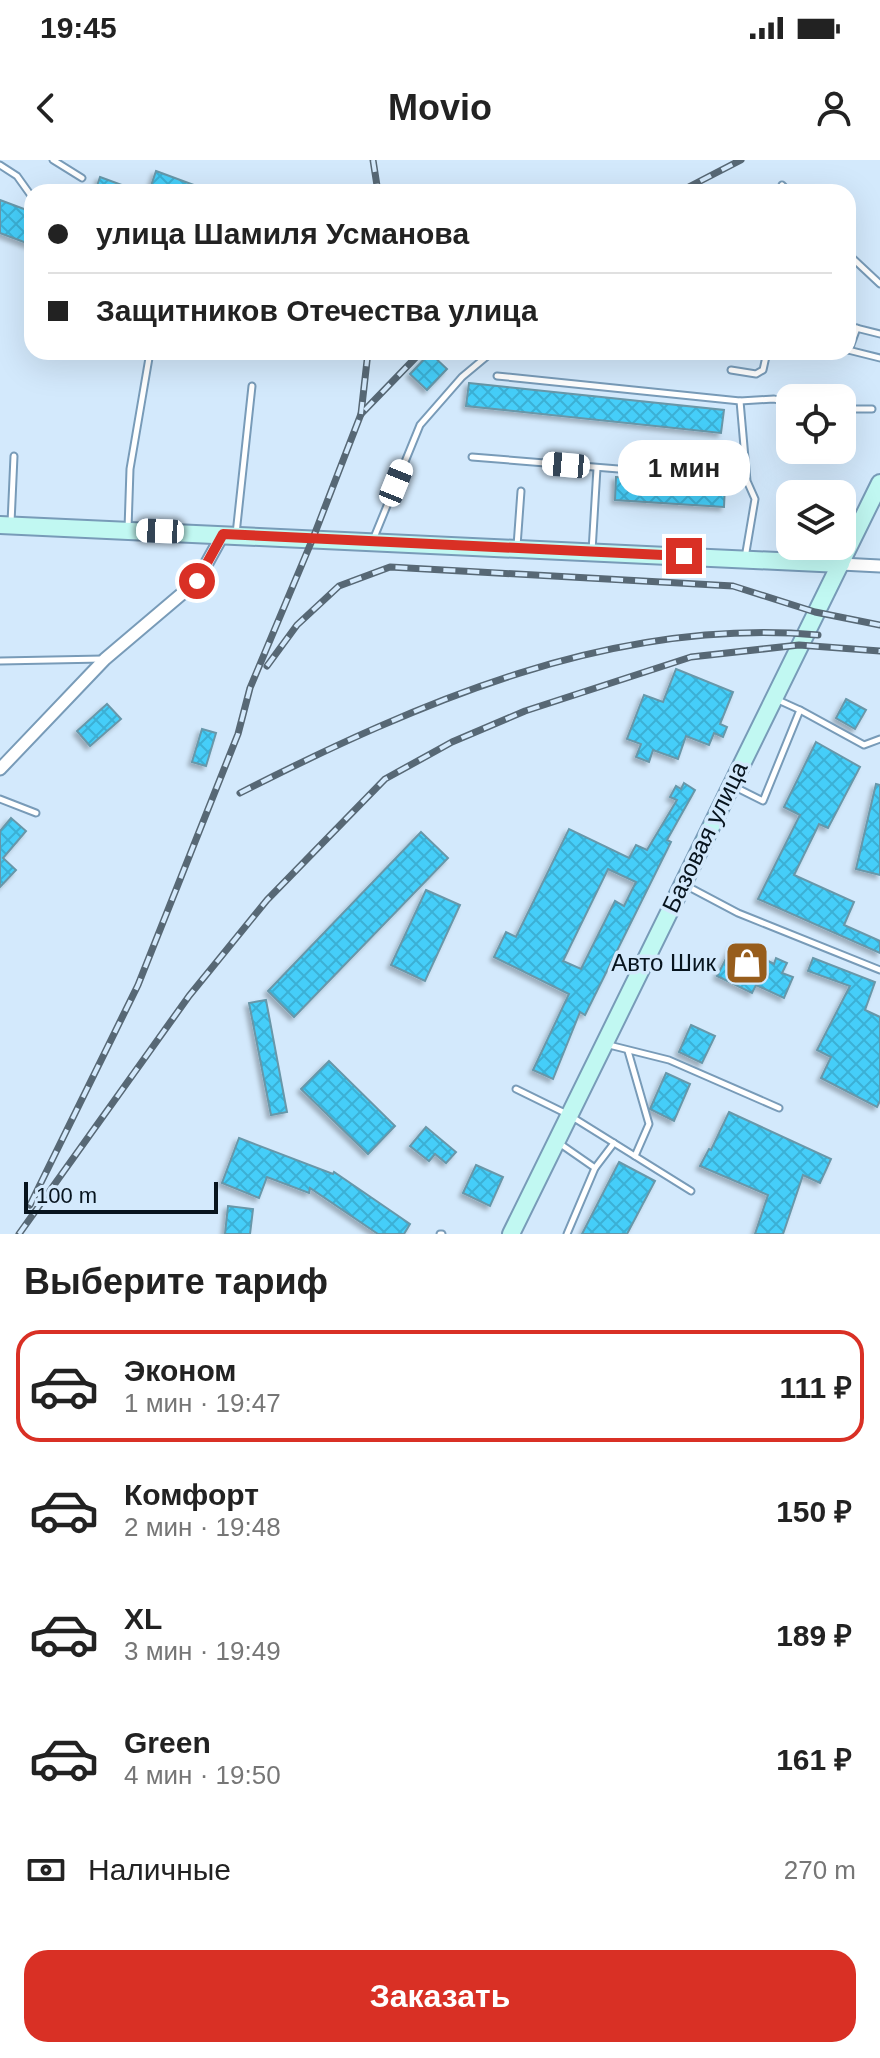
<!DOCTYPE html>
<html lang="ru">
<meta charset="utf-8">
<style>
body{margin:0;font-family:Helvetica,sans-serif;background:#f2f2f2;color:#222;height:100vh;display:flex;flex-direction:column;font-size:30px;white-space:nowrap}
*{box-sizing:border-box;margin:0}
p{font-size:26px;color:#767676}
.icon{flex:none;width:44px;height:44px;fill:none;stroke:currentColor;stroke-width:2;stroke-linecap:round;stroke-linejoin:round}
.map{position:relative;height:1074px;overflow:hidden}
.details{display:flex;flex-direction:column;background:#fff;flex:1}
.details>*{flex:none}
.guide{position:absolute;left:24px;top:24px;width:832px;height:176px;border-radius:24px;box-shadow:0 8px 32px #0002;display:grid;align-content:center;height:176px;padding:0 24px;background:#fff}
.fabs{position:absolute;left:776px;top:224px;display:grid;gap:16px}
.fabs a{display:grid;place-items:center;width:80px;height:80px;border-radius:16px;background:#fff;box-shadow:0 8px 32px #0002;font-size:40px}
.scale{position:absolute;left:24px;bottom:20px;width:194px;box-sizing:border-box;padding-left:8px;border:4px solid #07141e;border-top:0;font-size:22px;line-height:28px;white-space:nowrap;color:#07141e;-webkit-text-stroke:6px #d3e9fc;paint-order:stroke}
.end{position:absolute;width:36px;height:36px;margin:-18px;border:10px solid #d93025;background:#fff;box-shadow:0 0 0 4px #fff}
.from{border-radius:50%}
.bubble{position:absolute;height:56px;border-radius:24px;background:#fff;box-shadow:0 8px 32px #0002;font-size:26px;font-weight:800;line-height:56px;text-align:center}
.car{position:absolute;width:24px;height:48px;margin:-24px -12px;border-radius:10px;box-shadow:0 0 6px 2px #0007;background:linear-gradient(#fff 24%,#345 0 40%,#fff 0 76%,#345 0 86%,#fff 0)}
.guide b{display:flex;align-items:center;gap:28px;height:76px;font-size:30px}
.guide b+b{border-top:2px solid #e0e0e0}
.guide i{width:20px;height:20px;background:#222}
ul{padding:0;list-style:none}
li{display:flex;align-items:center;gap:24px;height:112px;margin:0 16px 12px;padding:0 8px;border:4px solid transparent;border-radius:24px}
li div{flex:1}
li b{display:block;font-size:30px}
li em{font-style:normal;font-weight:800}
li.active{border-color:#d93025}
li>.icon{width:72px;height:72px;stroke-width:1.5}
h2{padding:0 24px;font-size:36px;line-height:96px}
.pay{display:flex;align-items:center;gap:20px;height:88px;padding:0 24px;font-size:30px}
.pay p{margin-inline-start:auto}
.cta{display:flex;gap:16px;margin-top:auto;padding:16px 24px}
.cta a{flex:1;height:92px;border-radius:24px;background:#d93025;color:#fff;font-size:32px;font-weight:800;line-height:92px;text-align:center}
.status{display:flex;justify-content:space-between;align-items:center;height:56px;padding:0 40px;background:#fff;direction:ltr}
.status svg{height:22px;fill:currentColor}
header{display:flex;justify-content:space-between;align-items:center;height:104px;padding:0 24px;background:#fff;font-size:36px;font-weight:800}
.map>svg:first-child{display:block}
</style>
<div class="status"><b>19:45</b><svg viewBox="0 0 49 12"><path d="M0 12V9h3v3zM5 12V6h3v6zM10 12V3h3v9zM15 12V0h3v12zM26 1h20v11H26zM47 4h2v5h-2z"/></svg></div>
<header><svg class="icon" aria-label="back" viewBox="0 0 24 24"><path d="M15 5l-7 7 7 7"/></svg>Movio<svg class="icon" aria-label="person" viewBox="0 0 24 24"><circle cx="12" cy="8" r="4"/><path d="M4 21q1-7 8-7t8 7"/></svg></header>
<div class="map">
<svg width="880" height="1074" viewBox="0 0 880 1074">
<defs>
<pattern id="building-cross-hatch" width="8" height="8" patternUnits="userSpaceOnUse" patternTransform="scale(2)"><rect width="8" height="8" fill="#45cef9"/><path d="M0 0l8 8M0 8l8-8" fill="none" stroke="#3bb0d5"/></pattern>
<filter id="shadow"><feDropShadow dx="-3.5" dy="3.5" stdDeviation="2" flood-color="#0004"/></filter>
</defs>
<rect width="100%" height="100%" fill="#d3e9fc"/>
<!-- building -->
<g fill="url(#building-cross-hatch)" stroke="#6897a9" stroke-width="2" fill-rule="evenodd" filter="url(#shadow)">
<path d="M 156,11 L 210,31 L 210,32 L 149,32 Z"/>
<path d="M 100,17 L 138,31 L 138,32 L 95,32 Z"/>
<path d="M 0,40 L 32,52 L 32,85 L 0,73 Z"/>
<path d="M 430,193 L 447,209 L 427,230 L 410,214 Z"/>
<path d="M 469,223 L 724,250 L 721,273 L 466,246 Z"/>
<path d="M 616,317 L 725,324 L 724,347 L 615,340 Z"/>
<path d="M 676,509 L 733,532 L 720,564 L 727,567 L 723,577 L 714,573 L 709,585 L 686,576 L 678,599 L 653,590 L 649,602 L 636,597 L 641,584 L 627,579 L 644,535 L 663,542 Z"/>
<path d="M 846,539 L 866,550 L 855,569 L 836,558 Z"/>
<path d="M 107,544 L 121,559 L 90,586 L 77,571 Z"/>
<path d="M 202,569 L 216,573 L 206,606 L 192,602 Z"/>
<path d="M 816,582 L 860,607 L 828,668 L 819,664 L 794,715 L 854,742 L 844,765 L 880,781 L 880,793 L 758,739 L 800,655 L 784,647 Z"/>
<path d="M 684,623 L 695,630 L 667,680 L 671,682 L 585,855 L 580,852 L 553,919 L 533,910 L 569,834 L 494,797 L 506,772 L 516,777 L 569,669 L 629,698 L 636,685 L 647,690 L 677,640 L 670,637 L 676,626 L 681,629 ZM 608,709 L 636,722 L 624,746 L 615,741 L 581,809 L 563,801 Z"/>
<path d="M 876,624 L 880,625 L 880,715 L 856,709 Z"/>
<path d="M 11,658 L 26,671 L 3,698 L 16,710 L 0,727 L 0,671 Z"/>
<path d="M 421,672 L 448,698 L 294,857 L 268,831 Z"/>
<path d="M 426,730 L 460,745 L 425,821 L 391,805 Z"/>
<path d="M 734,783 L 774,804 L 776,798 L 787,803 L 782,813 L 793,817 L 784,838 L 756,825 L 752,833 L 717,816 Z"/>
<path d="M 813,798 L 875,822 L 865,850 L 880,857 L 880,941 L 877,947 L 821,918 L 831,897 L 817,890 L 850,826 L 808,811 Z"/>
<path d="M 266,840 L 287,952 L 271,955 L 249,843 Z"/>
<path d="M 691,865 L 715,876 L 702,903 L 679,892 Z"/>
<path d="M 329,901 L 395,966 L 368,994 L 301,929 Z"/>
<path d="M 666,913 L 690,924 L 674,961 L 650,949 Z"/>
<path d="M 729,952 L 831,999 L 820,1023 L 803,1015 L 783,1074 L 755,1074 L 768,1035 L 700,1006 L 709,989 L 711,990 Z"/>
<path d="M 426,967 L 456,992 L 446,1003 L 435,994 L 429,1001 L 410,986 Z"/>
<path d="M 239,978 L 333,1014 L 334,1012 L 410,1064 L 404,1074 L 378,1074 L 310,1028 L 309,1033 L 267,1017 L 259,1038 L 222,1023 Z"/>
<path d="M 619,1002 L 655,1021 L 627,1074 L 582,1074 Z"/>
<path d="M 476,1005 L 503,1017 L 490,1046 L 463,1033 Z"/>
<path d="M 228,1046 L 253,1049 L 250,1074 L 225,1074 Z"/>
</g>
<g fill="none" stroke-linecap="round" stroke-linejoin="round">
<!-- lane casing -->
<g stroke="#789bb8" stroke-width="9">
<g id="lane">
<path d="M 53,0 L 82,18"/>
<path d="M 0,5 L 17,16 L 32,37"/>
<path d="M 782,25 L 789,32"/>
<path d="M 848,94 L 880,124"/>
<path d="M 848,166 L 880,174"/>
<path d="M 848,190 L 880,198"/>
<path d="M 849,190 L 857,168"/>
<path d="M 816,192 L 836,194 L 843,192"/>
<path d="M 731,210 L 756,214 L 763,210 L 767,192"/>
<path d="M 497,216 L 740,241 L 774,239 L 790,243"/>
<path d="M 740,241 L 747,321 L 755,339 L 745,398"/>
<path d="M 842,249 L 872,249"/>
<path d="M 472,297 L 729,318"/>
<path d="M 11,363 L 14,296"/>
<path d="M 128,369 L 130,309 L 150,192"/>
<path d="M 236,374 L 252,226"/>
<path d="M 373,380 L 420,265 L 462,217 L 492,192"/>
<path d="M 517,386 L 521,331"/>
<path d="M 592,391 L 597,308"/>
<path d="M 0,501 L 103,499"/>
<path d="M 778,540 L 800,550 L 864,585 L 880,579"/>
<path d="M 735,627 L 763,641 L 800,550"/>
<path d="M 0,639 L 36,653"/>
<path d="M 687,726 L 738,753 L 880,810"/>
<path d="M 609,885 L 669,900 L 779,948"/>
<path d="M 628,891 L 649,964 L 635,996"/>
<path d="M 516,929 L 569,955 L 691,1031"/>
<path d="M 559,983 L 595,1008 L 567,1074"/>
<path d="M 595,1008 L 614,983"/>
<path d="M 440,1074 L 442,1074"/>
</g>
</g>
<!-- street casing -->
<g stroke="#789bb8" stroke-width="15">
<g id="street">
<path d="M 841,404 L 880,406"/>
<path d="M 0,609 L 105,499 L 197,421 L 223,374"/>
</g>
</g>
<!-- secondary casing -->
<g stroke="#789bb8" stroke-width="20">
<g id="secondary">
<path d="M 0,365 L 841,404"/>
<path d="M 511,1074 L 880,323"/>
</g>
</g>
<!-- lane -->
<use href="#lane" stroke="#fff" stroke-width="5"/>
<!-- street -->
<use href="#street" stroke="#fff" stroke-width="11"/>
<!-- secondary -->
<use href="#secondary" stroke="#c1f8f2" stroke-width="16"/>
<!-- rail casing -->
<g stroke="#576875" stroke-width="7">
<g id="rail">
<path d="M 373,0 L 378,32"/>
<path d="M 679,32 L 741,0"/>
<path d="M 361,254 L 368,192"/>
<path d="M 267,506 L 297,465 L 339,426 L 390,407 L 733,426 L 815,452 L 880,465"/>
<path d="M 240,633 C 419,542 614,457 818,475"/>
<path d="M 30,1045 L 138,825 L 238,574 L 250,528 L 313,378 L 361,254 L 421,192"/>
<path d="M 19,1074 L 189,836 L 267,740 L 385,619 L 452,582 L 525,551 L 691,497 L 799,485 L 880,491"/>
</g>
</g>
<!-- rail -->
<use href="#rail" stroke="#d3e9fc" stroke-width="4" stroke-dasharray="12" stroke-linecap="butt"/>
</g>
<g fill="none" stroke-linecap="round" stroke-linejoin="round">
<!-- route -->
<path stroke="#d93025" stroke-width="10" d="M 197,421 L 223,374 L 684,396"/>
</g>
<!-- icons -->
<defs>
<g id="shop-square" transform="scale(2.3)"><rect x="-9" y="-9" width="18" height="18" rx="4" fill="#975d1c" stroke="#d3e9fc"/><path d="M-5-2.5h2.3a2.7 3.5 0 0 1 5.4 0H5L5.5 6h-11ZM-1.5-2.5h3a1.5 2.3 0 0 0-3 0Z" fill="#fff"/></g>
</defs>
<g fill-rule="evenodd">
<use href="#shop-square" x="747" y="803"/>
</g>
<g text-anchor="middle" stroke-width="7" stroke-linejoin="round" paint-order="stroke">
<!-- street labels -->
<g font-size="24" fill="#07141e" stroke="#d3e9fc">
<text transform="translate(705 677) rotate(-64)" y="8">Базовая улица</text>
</g>
<!-- poi labels -->
<g font-size="24" fill="#07141e" stroke="#d3e9fc" text-anchor="end">
<text x="716" y="811">Авто Шик</text>
</g>
</g>
</svg>
<div class="fabs">
<a><svg class="icon" aria-label="locate" viewBox="0 0 24 24"><circle cx="12" cy="12" r="6"/><path d="M12 2v4M12 18v4M2 12h4M18 12h4"/></svg></a>
<a><svg class="icon" aria-label="layers" viewBox="0 0 24 24"><path d="M12 4l9 5-9 5-9-5zM3 14l9 5 9-5"/></svg></a>
</div>
<div class="scale">100 m</div>
<i class="end from" style="left:197px;top:421px"></i>
<i class="end" style="left:684px;top:396px"></i>
<div class="bubble" style="left:618px;top:280px;width:132px">1 мин</div>
<i class="car" style="left:566px;top:305px;rotate:275deg"></i>
<i class="car" style="left:396px;top:323px;rotate:22deg"></i>
<i class="car" style="left:160px;top:371px;rotate:272deg"></i>
<div class="guide">
<b><i class="from"></i>улица Шамиля Усманова</b>
<b><i></i>Защитников Отечества улица</b>
</div>
</div>
<section class="details">
<h2>Выберите тариф</h2>
<ul>
<li class="active"><svg class="icon" aria-label="car" viewBox="0 0 24 24"><path d="M5 17H2v-5l4-1 3-4h7l3 4 3 1v5h-3M9 17h6M6 11h13"/><circle cx="7" cy="17" r="2"/><circle cx="17" cy="17" r="2"/></svg><div><b>Эконом</b><p>1 мин · 19:47</p></div><em>111 ₽</em></li>
<li><svg class="icon" aria-label="car" viewBox="0 0 24 24"><path d="M5 17H2v-5l4-1 3-4h7l3 4 3 1v5h-3M9 17h6M6 11h13"/><circle cx="7" cy="17" r="2"/><circle cx="17" cy="17" r="2"/></svg><div><b>Комфорт</b><p>2 мин · 19:48</p></div><em>150 ₽</em></li>
<li><svg class="icon" aria-label="car" viewBox="0 0 24 24"><path d="M5 17H2v-5l4-1 3-4h7l3 4 3 1v5h-3M9 17h6M6 11h13"/><circle cx="7" cy="17" r="2"/><circle cx="17" cy="17" r="2"/></svg><div><b>XL</b><p>3 мин · 19:49</p></div><em>189 ₽</em></li>
<li><svg class="icon" aria-label="car" viewBox="0 0 24 24"><path d="M5 17H2v-5l4-1 3-4h7l3 4 3 1v5h-3M9 17h6M6 11h13"/><circle cx="7" cy="17" r="2"/><circle cx="17" cy="17" r="2"/></svg><div><b>Green</b><p>4 мин · 19:50</p></div><em>161 ₽</em></li>
</ul>
<div class="pay"><svg class="icon" aria-label="cash" viewBox="0 0 24 24"><path d="M3 7h18v10H3z"/><circle cx="12" cy="12" r="2"/></svg>Наличные<p>270 m</p></div>
<div class="cta"><a>Заказать</a></div>
</section>
